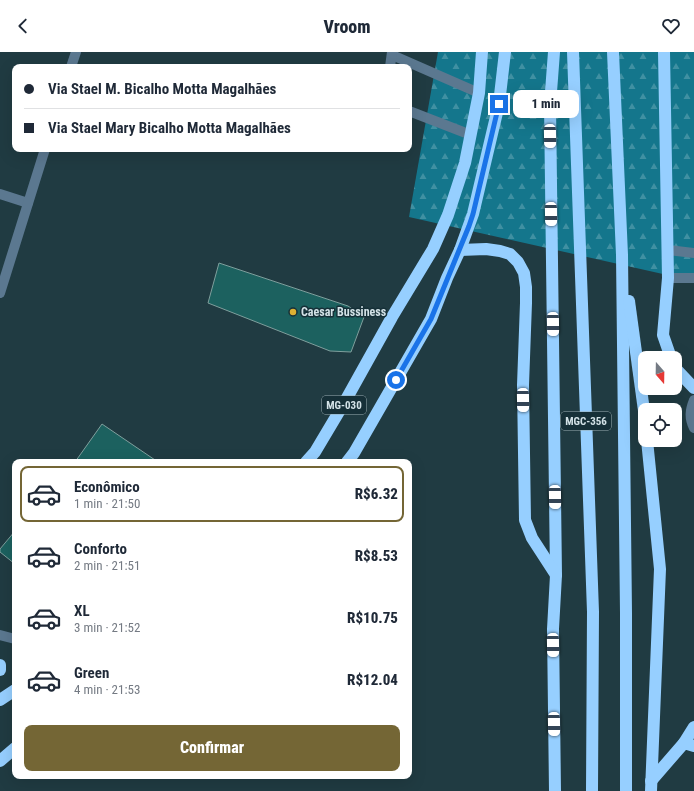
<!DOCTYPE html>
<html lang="pt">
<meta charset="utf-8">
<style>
body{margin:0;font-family:"Roboto Condensed",sans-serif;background:#f6f6f7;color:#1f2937;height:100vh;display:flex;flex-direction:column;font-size:15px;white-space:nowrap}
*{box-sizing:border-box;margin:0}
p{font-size:13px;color:#747a83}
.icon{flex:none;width:22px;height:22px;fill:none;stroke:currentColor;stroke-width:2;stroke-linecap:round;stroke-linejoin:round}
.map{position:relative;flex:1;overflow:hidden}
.details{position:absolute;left:12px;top:407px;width:400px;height:320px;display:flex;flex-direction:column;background:#fff;border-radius:8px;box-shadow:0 4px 16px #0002}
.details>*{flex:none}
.banner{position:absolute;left:12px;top:12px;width:400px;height:88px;border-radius:8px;box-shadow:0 4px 16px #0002;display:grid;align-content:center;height:88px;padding:0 12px;background:#fff}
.needle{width:26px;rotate:160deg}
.fabs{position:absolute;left:638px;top:299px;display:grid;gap:8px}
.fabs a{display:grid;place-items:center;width:44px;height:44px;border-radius:8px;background:#fff;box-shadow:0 4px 16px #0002;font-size:20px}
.end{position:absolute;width:18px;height:18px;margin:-9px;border:5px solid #1a73e8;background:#fff;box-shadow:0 0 0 2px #fff}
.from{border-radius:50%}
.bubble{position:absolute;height:28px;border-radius:8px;background:#fff;box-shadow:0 4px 16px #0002;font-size:13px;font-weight:800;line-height:28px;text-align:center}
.car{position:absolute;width:12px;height:24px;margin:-12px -6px;border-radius:5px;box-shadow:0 0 3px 1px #0007;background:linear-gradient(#fff 24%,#345 0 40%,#fff 0 76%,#345 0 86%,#fff 0)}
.banner b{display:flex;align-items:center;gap:14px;height:38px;font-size:15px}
.banner b+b{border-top:1px solid #e0e1e3}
.banner i{width:10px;height:10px;background:#1f2937}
ul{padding:7px 0 0;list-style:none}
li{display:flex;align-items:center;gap:12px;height:56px;margin:0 8px 6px;padding:0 4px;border:2px solid transparent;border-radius:8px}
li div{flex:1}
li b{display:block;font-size:15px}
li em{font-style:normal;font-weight:800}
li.selected{border-color:#746635}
li>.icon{width:36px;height:36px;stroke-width:1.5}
.primary-button{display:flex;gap:8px;margin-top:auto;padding:8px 12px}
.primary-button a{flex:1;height:46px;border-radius:8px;background:#746635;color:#fff;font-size:16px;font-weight:800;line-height:46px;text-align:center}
header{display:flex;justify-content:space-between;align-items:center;height:52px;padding:0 12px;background:#fff;font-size:18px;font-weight:800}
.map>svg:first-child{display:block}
</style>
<header><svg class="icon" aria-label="back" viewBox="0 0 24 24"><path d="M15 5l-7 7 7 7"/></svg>Vroom<svg class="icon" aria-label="heart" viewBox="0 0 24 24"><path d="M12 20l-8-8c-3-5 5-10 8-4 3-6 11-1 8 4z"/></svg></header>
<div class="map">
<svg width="694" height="739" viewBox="0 0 694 739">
<defs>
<pattern id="forest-firs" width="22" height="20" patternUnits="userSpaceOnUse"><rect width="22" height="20" fill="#14768c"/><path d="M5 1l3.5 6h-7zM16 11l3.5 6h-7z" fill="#4090a2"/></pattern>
</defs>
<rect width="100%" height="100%" fill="#203b42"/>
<!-- forest -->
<path fill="url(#forest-firs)" d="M 438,0 L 694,0 L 694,229 L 409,165 Z"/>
<!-- building -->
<g fill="#1c615f" stroke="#7f9f9d">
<path d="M 219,211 L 348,254 L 364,265 L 351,300 L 330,299 L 208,251 Z"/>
<path d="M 102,372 L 158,410 L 75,410 Z"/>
<path d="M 15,479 L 15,512 L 0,500 L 0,497 Z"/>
</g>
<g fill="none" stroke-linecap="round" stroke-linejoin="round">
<!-- minor -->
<g stroke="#5b7890" stroke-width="10">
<path d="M 392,3 L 479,41"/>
<path d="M 71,15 L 76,0"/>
<path d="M 390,15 L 392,0"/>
<path d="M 409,59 L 471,83"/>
<path d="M 0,142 L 28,151"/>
<path d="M 668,198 L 694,201"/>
<path d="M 668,226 L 694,226"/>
<path d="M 0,241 L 45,97"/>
<path d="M 694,348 C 690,358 689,366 694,376"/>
<path d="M 0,583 L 15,587"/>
</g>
<!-- highway -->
<g stroke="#96cfff" stroke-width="12">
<path d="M 554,0 L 550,53 L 556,523 L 553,577 L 555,739"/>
<path d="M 573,0 L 593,560 L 592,739"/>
<path d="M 613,0 L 622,203 L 626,561 L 626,739"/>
<path d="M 664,0 L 668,226 L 663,283 L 671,306"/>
<path d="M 460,198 L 486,197 L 500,199 L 510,202 L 518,210 L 524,221 L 526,235 L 526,251 L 523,333 L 525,468 L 532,486 L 556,523"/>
<path d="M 629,249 L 645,366"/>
<path d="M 675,316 L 694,336"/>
<path d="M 647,388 L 660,517 L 651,739"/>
<path d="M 306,410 L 315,400 L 343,353 L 392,265 L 433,197 L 448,163 L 465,111 L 479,41 L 482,0"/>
<path d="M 347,410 L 354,401 L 431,267 L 447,226 L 460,198 L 473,162 L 499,52 L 505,0"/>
<path d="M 0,613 L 0,618"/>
<path d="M 0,648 L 15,638"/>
<path d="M 684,691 L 694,675"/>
<path d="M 0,709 L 15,696"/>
<path d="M 651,729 L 684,691 L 694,694"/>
</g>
</g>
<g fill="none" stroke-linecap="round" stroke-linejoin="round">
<!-- route -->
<path stroke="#1a73e8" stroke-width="5" d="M 396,328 L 431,267 L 469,174 L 473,162 L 499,52"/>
</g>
<!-- markers -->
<circle fill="#ddb133" stroke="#163038" stroke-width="1.5" cx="293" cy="260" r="4"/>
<g text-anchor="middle" stroke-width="3" stroke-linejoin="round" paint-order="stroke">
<!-- shield labels -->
<g fill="#163038" stroke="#9aadb2" stroke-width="1">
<rect x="322" y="344" width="44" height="18" rx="3"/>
<rect x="561" y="360" width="50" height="18" rx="3"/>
</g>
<g font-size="11" font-weight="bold" fill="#d3e2e7">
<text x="344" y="357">MG-030</text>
<text x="586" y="373">MGC-356</text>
</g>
<!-- poi labels -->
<g font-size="12" font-weight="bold" fill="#d3e2e7" stroke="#163038" text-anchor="start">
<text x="301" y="264">Caesar Bussiness</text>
</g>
</g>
</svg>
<div class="fabs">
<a><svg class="needle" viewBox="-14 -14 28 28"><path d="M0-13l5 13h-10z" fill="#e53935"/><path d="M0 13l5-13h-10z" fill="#747a83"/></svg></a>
<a><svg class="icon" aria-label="locate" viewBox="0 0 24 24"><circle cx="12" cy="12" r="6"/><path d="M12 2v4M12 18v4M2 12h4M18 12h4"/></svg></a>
</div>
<i class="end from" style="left:396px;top:328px"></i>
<i class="end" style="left:499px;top:52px"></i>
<div class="bubble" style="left:513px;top:38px;width:66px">1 min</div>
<i class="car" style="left:550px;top:84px;rotate:179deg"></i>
<i class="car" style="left:551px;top:162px;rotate:179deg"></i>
<i class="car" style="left:553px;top:272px;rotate:179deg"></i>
<i class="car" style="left:523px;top:348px;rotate:179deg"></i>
<i class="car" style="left:555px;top:445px;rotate:179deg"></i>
<i class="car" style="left:553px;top:593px;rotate:179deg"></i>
<i class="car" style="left:554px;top:672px;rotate:179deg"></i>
<div class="banner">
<b><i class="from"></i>Via Stael M. Bicalho Motta Magalhães</b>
<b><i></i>Via Stael Mary Bicalho Motta Magalhães</b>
</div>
<section class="details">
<ul>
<li class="selected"><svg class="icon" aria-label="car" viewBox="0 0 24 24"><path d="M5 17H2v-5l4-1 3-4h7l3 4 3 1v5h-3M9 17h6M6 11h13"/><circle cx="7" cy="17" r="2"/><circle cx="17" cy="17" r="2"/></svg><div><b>Econômico</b><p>1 min · 21:50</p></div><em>R$6.32</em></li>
<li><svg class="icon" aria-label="car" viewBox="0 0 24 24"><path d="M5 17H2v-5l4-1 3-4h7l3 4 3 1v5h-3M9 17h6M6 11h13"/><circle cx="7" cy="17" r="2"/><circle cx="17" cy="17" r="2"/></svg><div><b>Conforto</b><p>2 min · 21:51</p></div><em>R$8.53</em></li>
<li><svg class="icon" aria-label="car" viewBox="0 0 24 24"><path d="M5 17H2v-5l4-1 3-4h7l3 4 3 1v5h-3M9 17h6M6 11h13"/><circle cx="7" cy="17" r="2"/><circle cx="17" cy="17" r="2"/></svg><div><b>XL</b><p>3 min · 21:52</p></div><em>R$10.75</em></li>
<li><svg class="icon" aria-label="car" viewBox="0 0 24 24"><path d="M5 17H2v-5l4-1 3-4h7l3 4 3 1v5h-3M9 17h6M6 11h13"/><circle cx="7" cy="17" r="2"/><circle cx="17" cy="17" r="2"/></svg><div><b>Green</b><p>4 min · 21:53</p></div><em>R$12.04</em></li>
</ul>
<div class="primary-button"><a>Confirmar</a></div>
</section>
</div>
